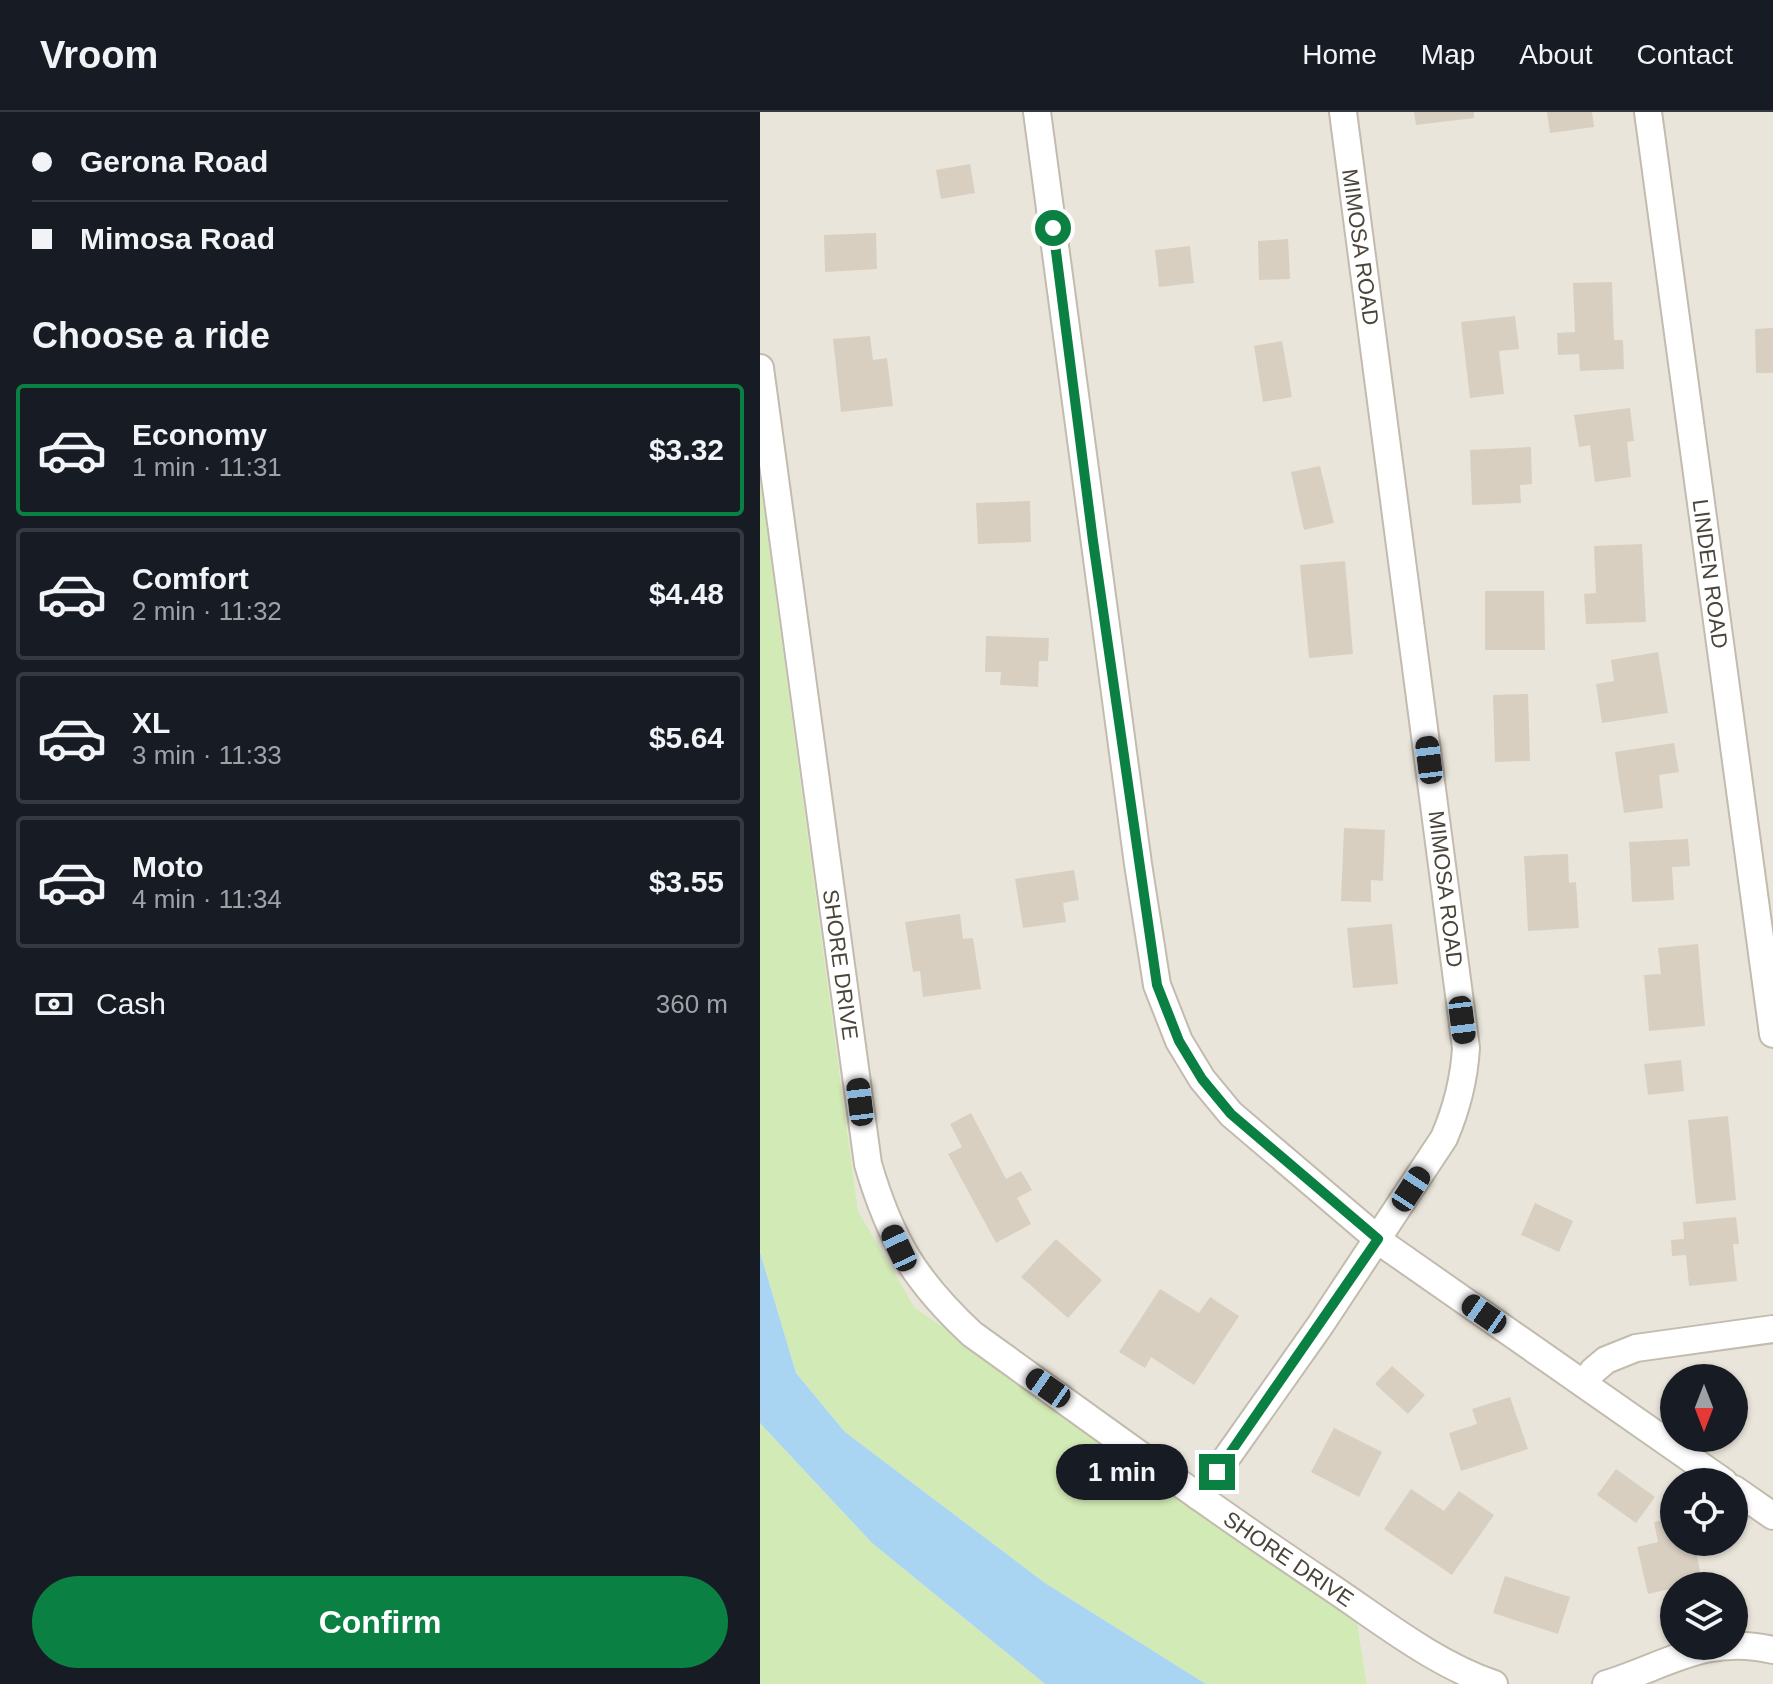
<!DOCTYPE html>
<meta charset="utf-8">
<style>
body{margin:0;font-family:Helvetica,sans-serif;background:#242831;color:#f1f3f6;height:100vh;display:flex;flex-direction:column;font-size:30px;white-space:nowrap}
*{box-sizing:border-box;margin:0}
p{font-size:26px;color:#9ea1a6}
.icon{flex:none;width:44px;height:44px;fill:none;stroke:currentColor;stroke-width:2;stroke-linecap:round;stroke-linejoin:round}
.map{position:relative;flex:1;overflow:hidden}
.side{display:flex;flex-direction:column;background:#171b24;width:760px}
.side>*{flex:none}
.top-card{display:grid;align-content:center;height:176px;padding:0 32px;background:#171b24}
.needle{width:52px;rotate:180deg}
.buttons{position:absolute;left:900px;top:1252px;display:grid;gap:16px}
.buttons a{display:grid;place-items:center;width:88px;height:88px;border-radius:50%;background:#171b24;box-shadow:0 2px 6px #0004;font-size:40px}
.end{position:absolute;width:36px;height:36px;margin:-18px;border:10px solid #0b8043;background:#fff;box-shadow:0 0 0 4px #fff}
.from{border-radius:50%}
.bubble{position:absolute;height:56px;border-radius:28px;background:#171b24;box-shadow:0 2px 6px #0004;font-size:26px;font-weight:700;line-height:56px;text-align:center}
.car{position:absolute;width:24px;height:48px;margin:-24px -12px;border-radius:10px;box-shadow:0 0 6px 2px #0007;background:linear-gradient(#222 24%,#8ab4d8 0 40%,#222 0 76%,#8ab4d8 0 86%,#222 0)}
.top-card b{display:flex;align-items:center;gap:28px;height:76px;font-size:30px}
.top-card b+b{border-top:2px solid #363941}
.top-card i{width:20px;height:20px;background:#f1f3f6}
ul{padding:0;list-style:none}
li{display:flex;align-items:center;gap:24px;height:132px;margin:0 16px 12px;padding:0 16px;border:4px solid #363941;border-radius:8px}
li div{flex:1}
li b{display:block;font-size:30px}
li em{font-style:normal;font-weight:700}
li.on{border-color:#0b8043}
li>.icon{width:72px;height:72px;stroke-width:1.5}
h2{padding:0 32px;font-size:36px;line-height:96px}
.pay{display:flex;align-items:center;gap:20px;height:88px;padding:0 32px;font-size:30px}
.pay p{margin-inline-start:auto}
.action{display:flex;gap:16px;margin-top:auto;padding:16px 32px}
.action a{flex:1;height:92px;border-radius:48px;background:#0b8043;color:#fff;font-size:32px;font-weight:700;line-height:92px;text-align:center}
header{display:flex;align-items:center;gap:48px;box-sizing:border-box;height:112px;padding:0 40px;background:#171b24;border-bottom:2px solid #363941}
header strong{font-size:38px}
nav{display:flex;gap:44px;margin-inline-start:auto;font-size:28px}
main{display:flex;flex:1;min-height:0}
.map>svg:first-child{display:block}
</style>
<header>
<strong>Vroom</strong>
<nav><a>Home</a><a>Map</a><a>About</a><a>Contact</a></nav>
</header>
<main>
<section class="side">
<div class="top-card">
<b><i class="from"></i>Gerona Road</b>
<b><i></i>Mimosa Road</b>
</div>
<h2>Choose a ride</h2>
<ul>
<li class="on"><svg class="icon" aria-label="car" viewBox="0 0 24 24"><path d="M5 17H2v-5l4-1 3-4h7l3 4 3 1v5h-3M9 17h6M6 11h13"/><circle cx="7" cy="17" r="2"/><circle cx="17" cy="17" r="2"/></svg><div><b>Economy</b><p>1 min · 11:31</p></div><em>$3.32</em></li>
<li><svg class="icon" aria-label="car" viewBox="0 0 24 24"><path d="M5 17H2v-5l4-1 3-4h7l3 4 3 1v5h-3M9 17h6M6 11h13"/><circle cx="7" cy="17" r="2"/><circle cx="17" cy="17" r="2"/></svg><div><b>Comfort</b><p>2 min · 11:32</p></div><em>$4.48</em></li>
<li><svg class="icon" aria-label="car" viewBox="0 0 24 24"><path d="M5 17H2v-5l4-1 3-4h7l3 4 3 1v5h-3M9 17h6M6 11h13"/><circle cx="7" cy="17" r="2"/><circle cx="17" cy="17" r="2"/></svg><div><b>XL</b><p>3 min · 11:33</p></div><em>$5.64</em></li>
<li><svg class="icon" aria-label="car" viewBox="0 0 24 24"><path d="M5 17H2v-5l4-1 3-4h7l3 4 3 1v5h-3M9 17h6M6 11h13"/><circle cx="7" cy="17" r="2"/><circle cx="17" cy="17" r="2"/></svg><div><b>Moto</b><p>4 min · 11:34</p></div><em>$3.55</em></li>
</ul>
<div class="pay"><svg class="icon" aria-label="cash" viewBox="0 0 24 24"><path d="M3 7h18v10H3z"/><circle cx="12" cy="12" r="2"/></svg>Cash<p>360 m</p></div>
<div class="action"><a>Confirm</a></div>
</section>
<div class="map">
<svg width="1013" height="1572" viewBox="0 0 1013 1572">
<rect width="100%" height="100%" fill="#f6f3ec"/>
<!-- residential -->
<path fill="#eae5da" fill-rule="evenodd" d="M 0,0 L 1013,0 L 1013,1572 L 607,1572 L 594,1492 L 155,1196 L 98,1099 L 0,367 ZM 914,1266 L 974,1266 L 974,1326 L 914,1326 ZM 914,1370 L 974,1370 L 974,1430 L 914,1430 ZM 914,1474 L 974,1474 L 974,1534 L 914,1534 Z"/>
<!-- green -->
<g fill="#d2eab5">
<path d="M 0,367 L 98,1099 L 155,1196 L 594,1492 L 607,1572 L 446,1572 L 285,1471 L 85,1320 L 36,1261 L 0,1140 Z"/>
<path d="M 0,1311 L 112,1431 L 285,1572 L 0,1572 Z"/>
</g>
<!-- water -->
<path fill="#a9d4f2" d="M 0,1140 L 36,1261 L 85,1320 L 285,1471 L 446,1572 L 285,1572 L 112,1431 L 0,1311 Z"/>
<!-- building -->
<g fill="#d8cfc1">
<path d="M 654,0 L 714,0 L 714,6 L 656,13 Z"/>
<path d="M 787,0 L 832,0 L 834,15 L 790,21 Z"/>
<path d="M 210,52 L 215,81 L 181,87 L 176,58 Z"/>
<path d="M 116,121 L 117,157 L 65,160 L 64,123 Z"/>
<path d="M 528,127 L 530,167 L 499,168 L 498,129 Z"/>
<path d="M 430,134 L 434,171 L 399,175 L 395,138 Z"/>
<path d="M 852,170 L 854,228 L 863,228 L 864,257 L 820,259 L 819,242 L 798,243 L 797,221 L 815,220 L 813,171 Z"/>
<path d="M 755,204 L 759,237 L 739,239 L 744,282 L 710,286 L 701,210 Z"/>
<path d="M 1013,216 L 1013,261 L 996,261 L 995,217 Z"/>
<path d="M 110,224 L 113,248 L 127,246 L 133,294 L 81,300 L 73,227 Z"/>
<path d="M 522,229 L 532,285 L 503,290 L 494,234 Z"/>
<path d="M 870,296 L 874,329 L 867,330 L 871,365 L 835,370 L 830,333 L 819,335 L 814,303 Z"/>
<path d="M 771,335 L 772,372 L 760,373 L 761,391 L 712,393 L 710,338 Z"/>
<path d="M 560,354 L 574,411 L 544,418 L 531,360 Z"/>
<path d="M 270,389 L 271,430 L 218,432 L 216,391 Z"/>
<path d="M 882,432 L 886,510 L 826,512 L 824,482 L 836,481 L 834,434 Z"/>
<path d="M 585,449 L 593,542 L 549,546 L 540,453 Z"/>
<path d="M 725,479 L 784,479 L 785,538 L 725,538 Z"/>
<path d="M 226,524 L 289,526 L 288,549 L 279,549 L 278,575 L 240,573 L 241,560 L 225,560 Z"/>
<path d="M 898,540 L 908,601 L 842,611 L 836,572 L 854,569 L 851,548 Z"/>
<path d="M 768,582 L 770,649 L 735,650 L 733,583 Z"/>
<path d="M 914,631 L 919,660 L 899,663 L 903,696 L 864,701 L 855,640 Z"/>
<path d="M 584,716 L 625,718 L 623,769 L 611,768 L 611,790 L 581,789 Z"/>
<path d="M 928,727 L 930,754 L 912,755 L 914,788 L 872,790 L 869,730 Z"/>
<path d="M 808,742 L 809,771 L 816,770 L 819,816 L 768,819 L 764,744 Z"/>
<path d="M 314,758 L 319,788 L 303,791 L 306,810 L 263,816 L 255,767 Z"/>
<path d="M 200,802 L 203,827 L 213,826 L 221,877 L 163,885 L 160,859 L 153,860 L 145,810 Z"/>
<path d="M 632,812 L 638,872 L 593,876 L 587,816 Z"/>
<path d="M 938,832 L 945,914 L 889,919 L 884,863 L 901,862 L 898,836 Z"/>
<path d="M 921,948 L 924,979 L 888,983 L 884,952 Z"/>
<path d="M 211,1001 L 246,1067 L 261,1059 L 272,1078 L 257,1086 L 271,1112 L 236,1131 L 188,1042 L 202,1035 L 190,1012 Z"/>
<path d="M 968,1004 L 976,1088 L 936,1092 L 928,1008 Z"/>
<path d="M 775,1091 L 813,1109 L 799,1140 L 761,1123 Z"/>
<path d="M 976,1105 L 979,1132 L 973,1132 L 977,1169 L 929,1174 L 926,1143 L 912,1144 L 911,1128 L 924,1127 L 923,1110 Z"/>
<path d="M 296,1127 L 342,1168 L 308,1206 L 261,1165 Z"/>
<path d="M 400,1177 L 439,1201 L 450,1185 L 479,1204 L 434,1273 L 391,1245 L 385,1256 L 359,1240 Z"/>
<path d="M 632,1254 L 665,1283 L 648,1302 L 615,1272 Z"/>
<path d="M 750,1285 L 768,1337 L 701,1359 L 689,1321 L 717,1312 L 712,1297 Z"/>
<path d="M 574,1316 L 622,1340 L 599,1385 L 551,1360 Z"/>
<path d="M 856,1357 L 895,1385 L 876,1411 L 837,1383 Z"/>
<path d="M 651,1377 L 684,1399 L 699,1379 L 734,1403 L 692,1463 L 624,1417 Z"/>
<path d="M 914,1406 L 914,1430 L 934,1430 L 943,1474 L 914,1474 L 914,1476 L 888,1482 L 877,1435 L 898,1430 L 894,1410 Z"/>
<path d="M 745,1464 L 810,1485 L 798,1522 L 733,1501 Z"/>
</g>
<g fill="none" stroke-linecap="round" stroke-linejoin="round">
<!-- minor casing -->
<g stroke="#c2bbae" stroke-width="30">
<g id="minor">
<path d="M 277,0 L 378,752 L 397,873 L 419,929 L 442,967 L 471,1002 L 626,1134 L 964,1370"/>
<path id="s1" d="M 888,0 L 1013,922"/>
<path id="s2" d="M 0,256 L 108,1052 C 130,1127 154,1168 212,1222 C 329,1306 446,1392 566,1472 C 620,1508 673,1551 734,1572"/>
<path d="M 824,1271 L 833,1259 L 846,1248 L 876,1236 L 1013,1217"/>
<path d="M 974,1377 L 1013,1404"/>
<path d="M 439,1385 L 561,1212 L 684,1026 C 697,996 704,969 706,936 L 583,0"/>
<path d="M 846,1572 C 906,1554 945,1522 1013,1538"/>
</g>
</g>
<!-- minor -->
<use href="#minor" stroke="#fff" stroke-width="26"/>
</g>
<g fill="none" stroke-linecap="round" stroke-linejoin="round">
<!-- route -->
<path stroke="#0b8043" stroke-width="10" d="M 293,116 L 333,429 L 397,873 L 419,929 L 442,967 L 471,1002 L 618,1127 L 457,1360"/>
</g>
<g text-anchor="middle" stroke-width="6" stroke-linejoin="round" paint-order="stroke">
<!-- street labels -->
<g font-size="22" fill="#4b4439" stroke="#fff">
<text transform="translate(601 135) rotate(82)" y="8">MIMOSA ROAD</text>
<text dy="8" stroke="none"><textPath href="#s1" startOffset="466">LINDEN ROAD</textPath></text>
<text transform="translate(686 777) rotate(83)" y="8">MIMOSA ROAD</text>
<text dy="8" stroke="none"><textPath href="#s2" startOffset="602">SHORE DRIVE</textPath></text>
<text dy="8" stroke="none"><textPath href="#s2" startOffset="1394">SHORE DRIVE</textPath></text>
</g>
</g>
</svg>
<div class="buttons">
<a><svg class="needle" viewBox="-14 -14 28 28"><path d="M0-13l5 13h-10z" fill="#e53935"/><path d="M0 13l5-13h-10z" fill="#9ea1a6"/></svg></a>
<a><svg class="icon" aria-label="locate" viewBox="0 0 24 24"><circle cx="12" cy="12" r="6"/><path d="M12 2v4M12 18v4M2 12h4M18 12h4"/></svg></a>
<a><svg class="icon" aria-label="layers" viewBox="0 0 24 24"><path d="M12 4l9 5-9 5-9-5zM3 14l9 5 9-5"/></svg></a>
</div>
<i class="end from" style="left:293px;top:116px"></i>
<i class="end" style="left:457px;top:1360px"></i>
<div class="bubble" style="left:296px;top:1332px;width:132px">1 min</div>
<i class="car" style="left:669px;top:648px;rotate:353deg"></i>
<i class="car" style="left:702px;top:908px;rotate:173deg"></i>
<i class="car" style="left:100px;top:990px;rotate:353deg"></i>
<i class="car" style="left:651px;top:1077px;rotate:33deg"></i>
<i class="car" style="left:139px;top:1136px;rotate:335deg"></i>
<i class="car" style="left:724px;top:1202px;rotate:305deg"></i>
<i class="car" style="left:288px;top:1276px;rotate:305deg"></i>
</div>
</main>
